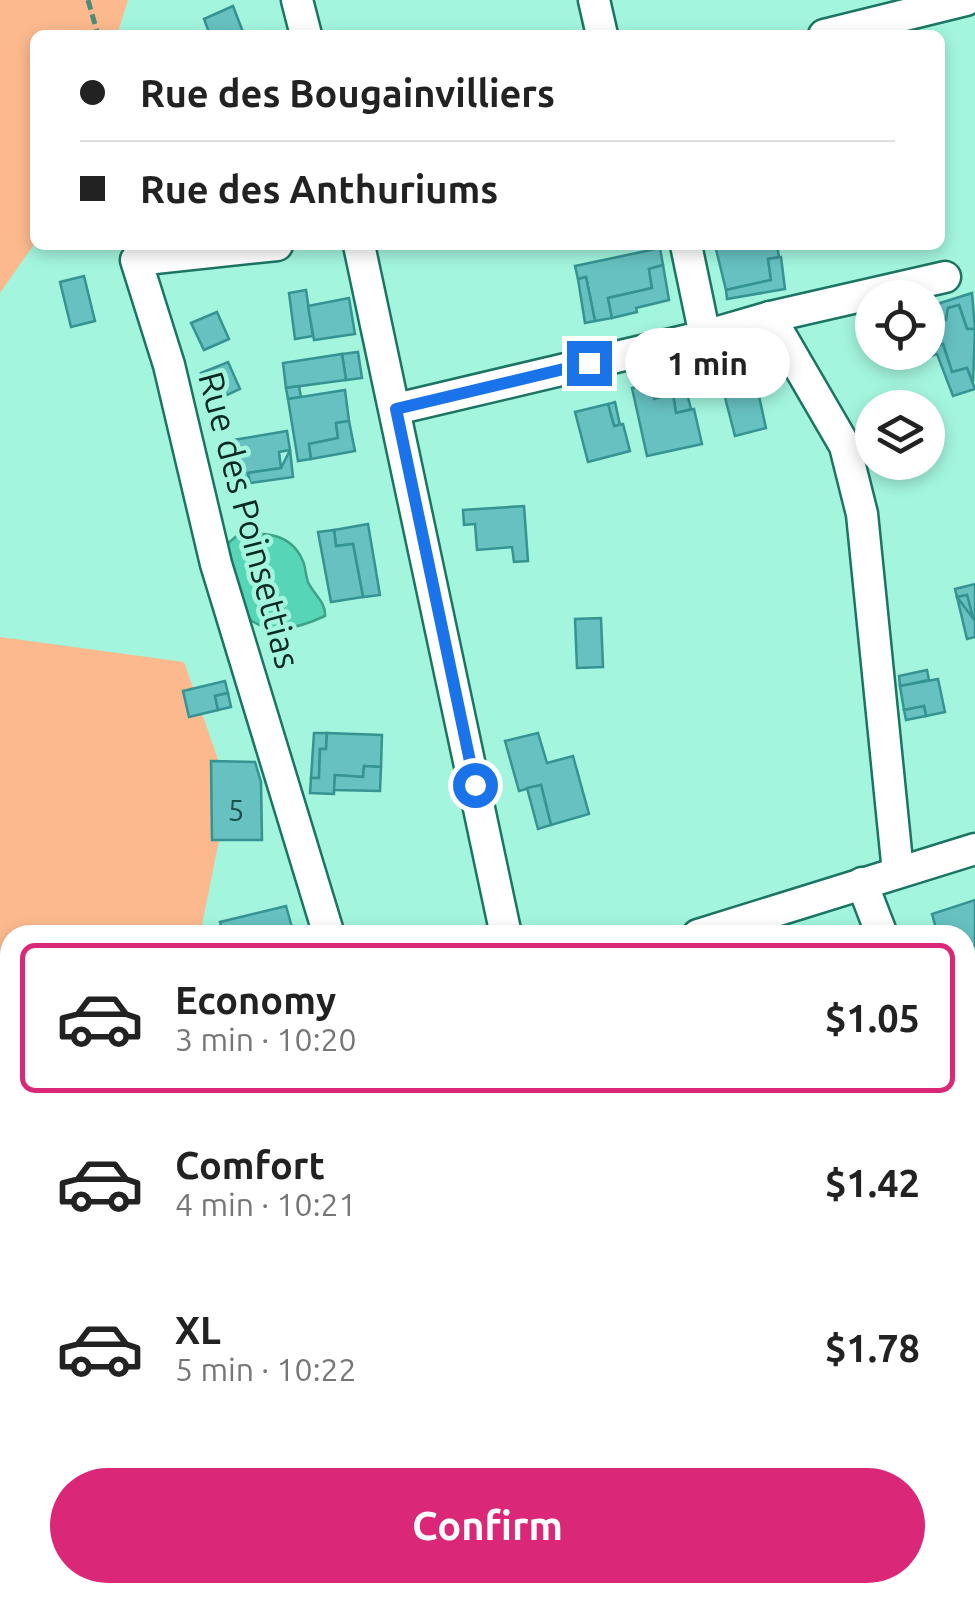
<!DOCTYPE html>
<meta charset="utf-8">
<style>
body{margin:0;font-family:Ubuntu,sans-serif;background:#f2f2f2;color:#222;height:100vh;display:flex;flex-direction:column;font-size:38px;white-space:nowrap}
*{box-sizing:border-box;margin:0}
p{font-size:32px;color:#767676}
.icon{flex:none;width:55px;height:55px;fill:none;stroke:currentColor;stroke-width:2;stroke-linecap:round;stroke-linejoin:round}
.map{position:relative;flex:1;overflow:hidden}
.panel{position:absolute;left:0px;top:925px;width:975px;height:678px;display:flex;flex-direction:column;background:#fff;border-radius:30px 30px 0 0;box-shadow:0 5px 15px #0003}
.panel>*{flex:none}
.guide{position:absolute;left:30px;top:30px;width:915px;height:220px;border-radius:15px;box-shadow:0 5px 15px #0003;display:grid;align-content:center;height:220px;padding:0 50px;background:#fff}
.buttons{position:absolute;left:855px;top:280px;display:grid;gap:20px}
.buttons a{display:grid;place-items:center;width:90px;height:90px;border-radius:50%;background:#fff;box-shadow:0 5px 15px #0003;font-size:50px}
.end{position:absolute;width:45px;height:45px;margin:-22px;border:12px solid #1a73e8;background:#fff;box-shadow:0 0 0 5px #fff}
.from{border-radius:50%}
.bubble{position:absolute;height:70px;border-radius:35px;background:#fff;box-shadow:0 5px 15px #0003;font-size:32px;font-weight:600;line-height:70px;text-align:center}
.guide b{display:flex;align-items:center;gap:35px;height:95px;font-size:38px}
.guide b+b{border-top:2px solid #e0e0e0}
.guide i{width:25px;height:25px;background:#222}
ul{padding:18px 0 0;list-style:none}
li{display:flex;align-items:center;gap:30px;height:150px;margin:0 20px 15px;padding:0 30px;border:5px solid transparent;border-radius:15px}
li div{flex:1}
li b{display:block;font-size:38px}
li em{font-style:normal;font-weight:600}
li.active{border-color:#db2777}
li>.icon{width:90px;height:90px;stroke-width:1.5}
.primary-button{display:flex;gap:20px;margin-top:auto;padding:20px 50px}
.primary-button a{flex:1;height:115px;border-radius:60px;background:#db2777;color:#fff;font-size:40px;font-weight:600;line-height:115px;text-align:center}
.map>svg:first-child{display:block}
</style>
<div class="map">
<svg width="975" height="1602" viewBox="0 0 975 1602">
<rect width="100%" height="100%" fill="#a3f5de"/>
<!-- green -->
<g fill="#fbb98d">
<path d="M 0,0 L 128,0 L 117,35 L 35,35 L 35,243 L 0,293 Z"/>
<path d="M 0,637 L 184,662 L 229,791 L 200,935 L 10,935 L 10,1024 L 0,1028 Z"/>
<path d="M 87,1594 L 84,1602 L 0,1602 L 0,1596 Z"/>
</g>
<!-- water -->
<path fill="#56d5b7" stroke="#3ea28a" stroke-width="2.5" d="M 240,533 C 265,533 290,533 302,559 C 306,566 305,574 308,582 C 314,595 326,602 325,616 C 299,628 269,637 245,616 L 225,546 Z"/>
<!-- building -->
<g fill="#66c1c0" stroke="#359392" stroke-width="2.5">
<path d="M 233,6 L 243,32 L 210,35 L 204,19 Z"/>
<path d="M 715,245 L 777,245 L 779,257 L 768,259 L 771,280 L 726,290 Z"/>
<path d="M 660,248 L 663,265 L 649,269 L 652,288 L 608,298 L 612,318 L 595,321 L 586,277 L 578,279 L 575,266 Z"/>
<path d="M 781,257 L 785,289 L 727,299 L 726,290 L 771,280 L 768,259 Z"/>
<path d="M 663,265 L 669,300 L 636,308 L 637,312 L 612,318 L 608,298 L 652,288 L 649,269 Z"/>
<path d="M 84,276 L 95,321 L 71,327 L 60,282 Z"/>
<path d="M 586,277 L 595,321 L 585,323 L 578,279 Z"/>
<path d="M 306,290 L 313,336 L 295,339 L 289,293 Z"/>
<path d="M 972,293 L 975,329 L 967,329 L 959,305 L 948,308 L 946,320 L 932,312 L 936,312 L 940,303 Z"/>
<path d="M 349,298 L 355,334 L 314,340 L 308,306 Z"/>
<path d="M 959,305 L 967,329 L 975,329 L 973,382 L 967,368 L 952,372 L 943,344 L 930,347 L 928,339 L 928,314 L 946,320 L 948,308 Z"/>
<path d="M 217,312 L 229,339 L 204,350 L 191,323 Z"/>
<path d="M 928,339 L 930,347 L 943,344 L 952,372 L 967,368 L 975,389 L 953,396 L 937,354 L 922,359 L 920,352 L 928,352 Z"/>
<path d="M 358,352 L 362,378 L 346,380 L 342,354 Z"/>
<path d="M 342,354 L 346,380 L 286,388 L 283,363 Z"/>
<path d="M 228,362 L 240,389 L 214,401 L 201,373 Z"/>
<path d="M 683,378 L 691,409 L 676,413 L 673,394 L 654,399 L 652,386 Z"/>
<path d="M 755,378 L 766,428 L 735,436 L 722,386 Z"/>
<path d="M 651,384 L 654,399 L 673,394 L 676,413 L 694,409 L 702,444 L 647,456 L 632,388 Z"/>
<path d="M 299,386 L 301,397 L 288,399 L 286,388 Z"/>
<path d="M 345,390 L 349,421 L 336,423 L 338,438 L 309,444 L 311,459 L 298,461 L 288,399 Z"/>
<path d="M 615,402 L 620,425 L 614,426 L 608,404 Z"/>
<path d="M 608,404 L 614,426 L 623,424 L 630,451 L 588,462 L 575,412 Z"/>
<path d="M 349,421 L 355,451 L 311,459 L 309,444 L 338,438 L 336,423 Z"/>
<path d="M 287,431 L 290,450 L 279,452 L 281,468 L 248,473 L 250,483 L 240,485 L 233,440 Z"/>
<path d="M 290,450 L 293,477 L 250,483 L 248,473 L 281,468 Z"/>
<path d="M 524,506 L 528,561 L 514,562 L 512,547 L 477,550 L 475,524 L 464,525 L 463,510 Z"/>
<path d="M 368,524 L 380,595 L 363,597 L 353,544 L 336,546 L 334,530 Z"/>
<path d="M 334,530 L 336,546 L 353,544 L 363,597 L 331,602 L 318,532 Z"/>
<path d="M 975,584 L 975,621 L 974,622 L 967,595 L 957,597 L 955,589 Z"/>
<path d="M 967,595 L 974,622 L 957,597 Z"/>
<path d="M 957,597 L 975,621 L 975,637 L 967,639 Z"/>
<path d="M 601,618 L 603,667 L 577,668 L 575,619 Z"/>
<path d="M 927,670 L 929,680 L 900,686 L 899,676 Z"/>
<path d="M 938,679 L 945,712 L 926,716 L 924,706 L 904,710 L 900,686 Z"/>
<path d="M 225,681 L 228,693 L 215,696 L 218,710 L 189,717 L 183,691 Z"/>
<path d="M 228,693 L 231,707 L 218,710 L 215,696 Z"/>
<path d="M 924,706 L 926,716 L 906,720 L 904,710 Z"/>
<path d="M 314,733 L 327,733 L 326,749 L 320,749 L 319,778 L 311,778 Z"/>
<path d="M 327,733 L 382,735 L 381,767 L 364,766 L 363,777 L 335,775 L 334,794 L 310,793 L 311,778 L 319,778 L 320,749 L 326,749 Z"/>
<path d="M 538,733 L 547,763 L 573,756 L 589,814 L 551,825 L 541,785 L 519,791 L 505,741 Z"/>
<path d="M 211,761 L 255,762 L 261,782 L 262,840 L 212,840 Z"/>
<path d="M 364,766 L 381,767 L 380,791 L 334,790 L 335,775 L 363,777 Z"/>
<path d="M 541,785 L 551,825 L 538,829 L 527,788 Z"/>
<path d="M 975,900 L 975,946 L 965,949 L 965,935 L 938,935 L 932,914 Z"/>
<path d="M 286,906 L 293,931 L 280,935 L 223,935 L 220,922 Z"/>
<path d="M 965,1008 L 967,1014 L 975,1013 L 975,1056 L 965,1058 Z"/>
<path d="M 975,1068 L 975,1107 L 965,1111 L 965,1072 Z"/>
<path d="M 975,1107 L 975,1121 L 965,1124 L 965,1111 Z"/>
<path d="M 975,1151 L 975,1181 L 967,1182 L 965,1153 Z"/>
<path d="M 0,1415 L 10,1416 L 10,1472 L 0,1472 Z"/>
<path d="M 348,1592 L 350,1602 L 303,1602 L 301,1594 Z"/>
<path d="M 496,1592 L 535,1592 L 539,1602 L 500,1602 Z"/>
<path d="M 666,1592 L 693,1592 L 693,1595 L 668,1600 Z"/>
</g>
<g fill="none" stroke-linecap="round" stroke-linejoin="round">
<!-- lane casing -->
<g stroke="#1c7562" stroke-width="20">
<path id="lane" d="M 359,1599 L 389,1592"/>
</g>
<!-- street casing -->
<g stroke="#1c7562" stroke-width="35">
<g id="street">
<path d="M 297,0 L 306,35"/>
<path d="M 594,0 L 602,35"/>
<path d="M 824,35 L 966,0"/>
<path d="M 277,245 L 136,260 L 169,365 L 216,564 L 329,935"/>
<path d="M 359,245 L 506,935"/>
<path d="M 770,317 L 845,446 L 862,514 L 898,872"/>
<path d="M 705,336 L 770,317 L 945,277"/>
<path d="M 396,409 L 705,336 L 686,245"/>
<path d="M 862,883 L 882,935"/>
<path d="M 698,935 L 975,849"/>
<path d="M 965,1199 L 975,1197"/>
<path d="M 0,1560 L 10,1560"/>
<path d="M 571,1592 L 575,1602"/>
</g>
</g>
<!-- path -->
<g stroke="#508a7b" stroke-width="5" stroke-dasharray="10 5" stroke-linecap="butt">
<path d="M 88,0 L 98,35"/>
<path d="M 0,1124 L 10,1120"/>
</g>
<!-- lane -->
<use href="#lane" stroke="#fff" stroke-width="15"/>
<!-- street -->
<use href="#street" stroke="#fff" stroke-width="30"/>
</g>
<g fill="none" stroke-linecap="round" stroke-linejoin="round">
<!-- route -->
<path stroke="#1a73e8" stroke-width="12" d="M 475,785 L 396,409 L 589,363"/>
</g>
<g text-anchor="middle" stroke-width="9" stroke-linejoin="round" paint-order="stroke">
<!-- number labels -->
<g font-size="30" fill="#1e504a">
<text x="236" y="821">5</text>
</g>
<!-- street labels -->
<g font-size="35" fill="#062a22" stroke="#a3f5de">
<text transform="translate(249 520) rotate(75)" y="12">Rue des Poinsettias</text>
</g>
</g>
</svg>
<div class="buttons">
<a><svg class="icon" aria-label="locate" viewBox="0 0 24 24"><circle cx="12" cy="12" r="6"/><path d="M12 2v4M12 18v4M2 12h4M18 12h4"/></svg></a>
<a><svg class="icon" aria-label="layers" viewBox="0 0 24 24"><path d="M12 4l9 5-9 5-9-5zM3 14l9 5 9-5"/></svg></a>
</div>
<i class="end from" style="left:475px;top:785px"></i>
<i class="end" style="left:589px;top:363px"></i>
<div class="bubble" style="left:625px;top:328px;width:165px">1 min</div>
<div class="guide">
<b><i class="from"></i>Rue des Bougainvilliers</b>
<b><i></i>Rue des Anthuriums</b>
</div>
<section class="panel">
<ul>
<li class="active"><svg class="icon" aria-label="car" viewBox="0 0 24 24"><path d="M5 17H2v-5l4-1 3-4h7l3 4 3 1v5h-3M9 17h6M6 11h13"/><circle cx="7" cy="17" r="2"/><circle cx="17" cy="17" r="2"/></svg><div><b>Economy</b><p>3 min · 10:20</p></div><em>$1.05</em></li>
<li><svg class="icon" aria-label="car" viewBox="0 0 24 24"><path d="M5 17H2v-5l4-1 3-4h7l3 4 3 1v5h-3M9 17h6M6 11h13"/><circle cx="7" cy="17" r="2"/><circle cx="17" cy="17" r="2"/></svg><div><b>Comfort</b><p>4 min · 10:21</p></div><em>$1.42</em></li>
<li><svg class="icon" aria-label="car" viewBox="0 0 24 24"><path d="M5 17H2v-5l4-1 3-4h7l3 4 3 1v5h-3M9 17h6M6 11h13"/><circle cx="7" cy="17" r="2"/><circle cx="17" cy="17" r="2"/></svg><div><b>XL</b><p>5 min · 10:22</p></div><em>$1.78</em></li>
</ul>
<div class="primary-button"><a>Confirm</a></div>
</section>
</div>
